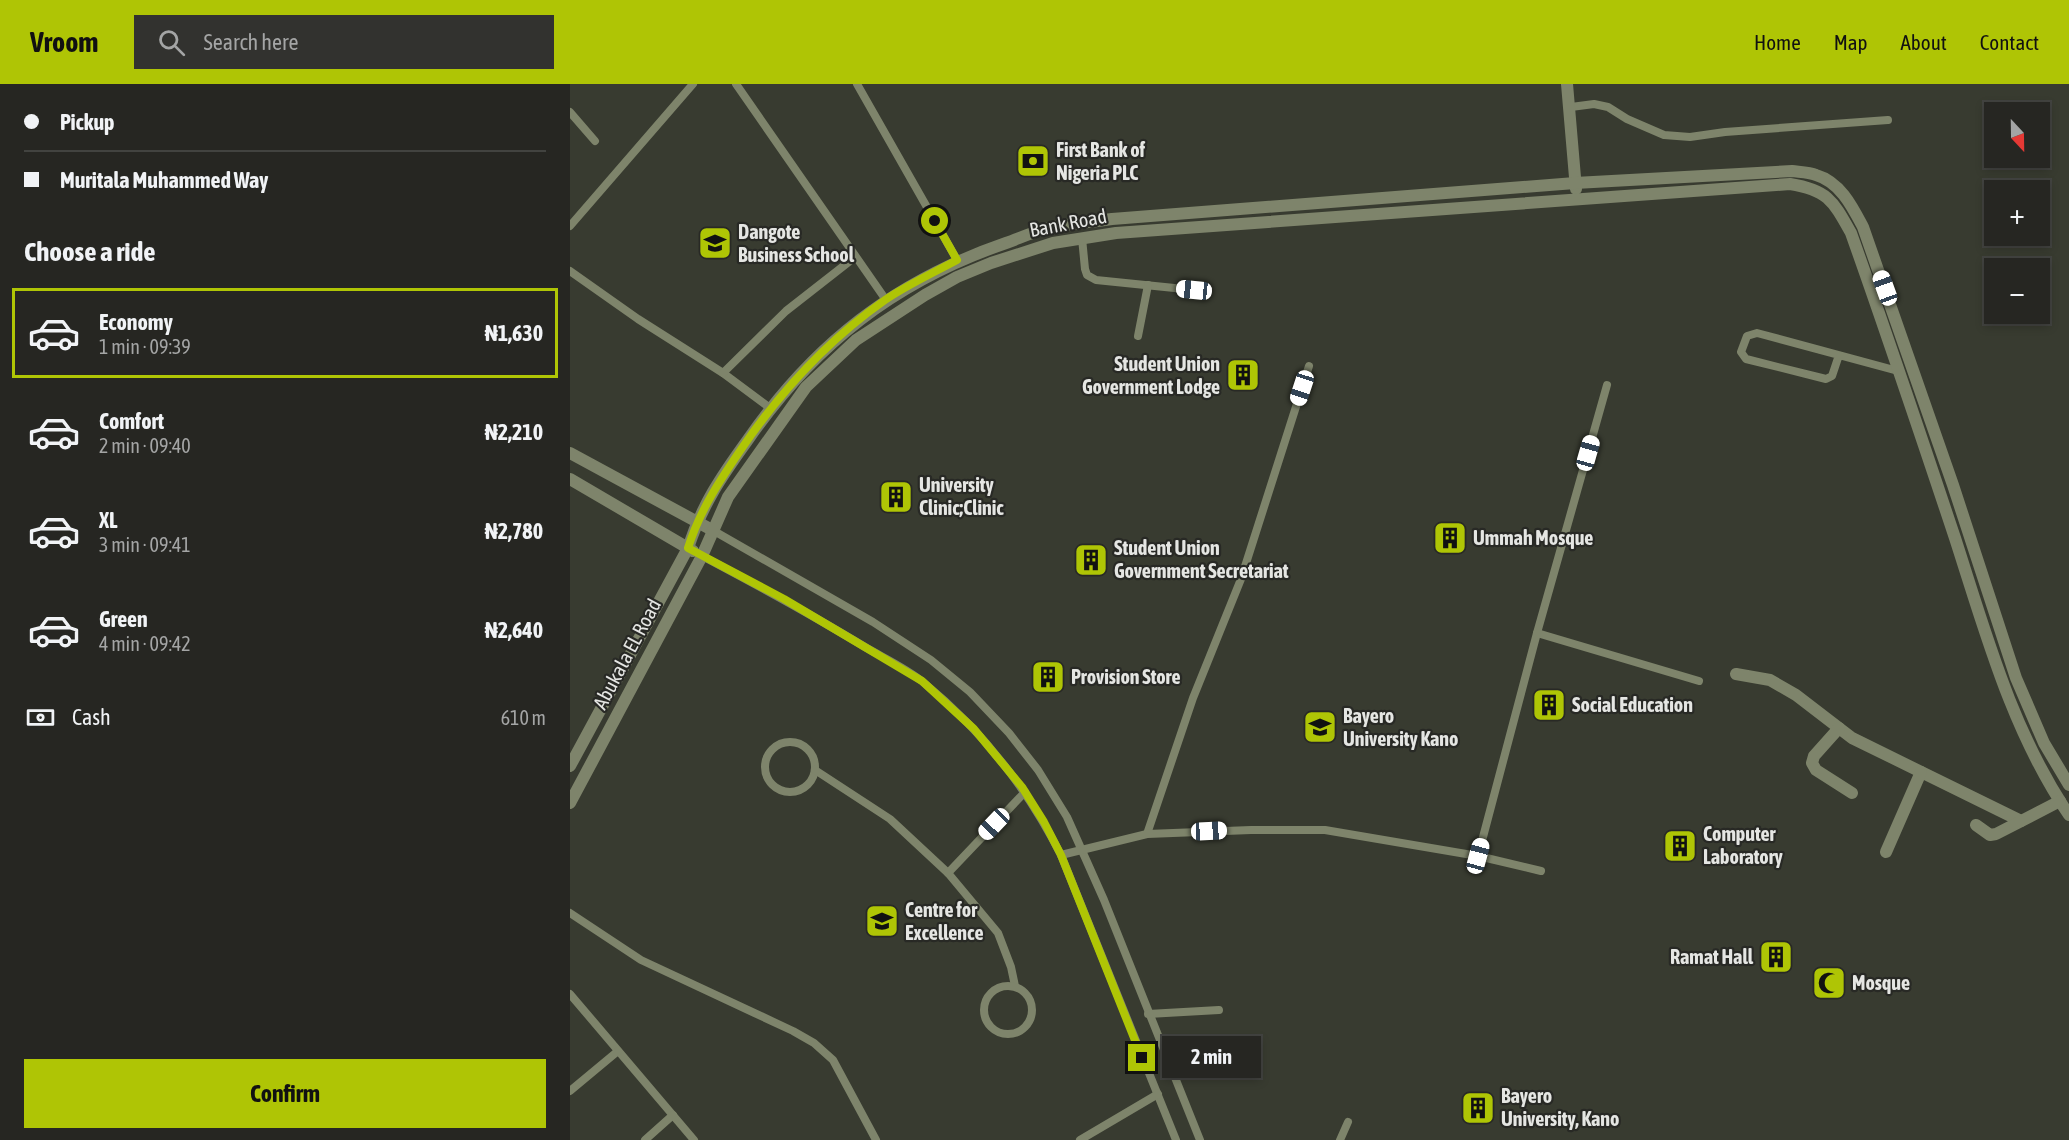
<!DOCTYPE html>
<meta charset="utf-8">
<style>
body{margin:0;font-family:"Asap Condensed",sans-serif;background:#32322f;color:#f1f3f6;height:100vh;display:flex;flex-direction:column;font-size:22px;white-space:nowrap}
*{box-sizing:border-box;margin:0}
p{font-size:20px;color:#a4a5a5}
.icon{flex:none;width:33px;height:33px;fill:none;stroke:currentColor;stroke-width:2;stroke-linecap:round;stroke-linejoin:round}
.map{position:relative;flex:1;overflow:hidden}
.details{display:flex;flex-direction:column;background:#262622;width:570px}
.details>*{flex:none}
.hud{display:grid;align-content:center;height:132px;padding:0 24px;background:#262622}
.needle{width:39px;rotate:158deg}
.fabs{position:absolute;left:1414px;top:18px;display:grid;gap:12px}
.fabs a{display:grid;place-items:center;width:66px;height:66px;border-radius:0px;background:#262622;box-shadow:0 3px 9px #0003,0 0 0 2px #424340;font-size:30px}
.end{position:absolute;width:27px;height:27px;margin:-14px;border:8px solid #afc505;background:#111;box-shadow:0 0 0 3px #111}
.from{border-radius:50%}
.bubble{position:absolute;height:42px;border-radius:0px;background:#262622;box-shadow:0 3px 9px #0003,0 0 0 2px #424340;font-size:20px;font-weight:700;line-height:42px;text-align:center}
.car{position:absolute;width:18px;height:36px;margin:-18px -9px;border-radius:8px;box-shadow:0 0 4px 2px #0007;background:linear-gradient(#fff 24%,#345 0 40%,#fff 0 76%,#345 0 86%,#fff 0)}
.hud b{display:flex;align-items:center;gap:21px;height:57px;font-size:22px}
.hud b+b{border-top:2px solid #424340}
.hud i{width:15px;height:15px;background:#f1f3f6}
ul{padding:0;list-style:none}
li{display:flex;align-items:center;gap:18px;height:90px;margin:0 12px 9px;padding:0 12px;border:3px solid transparent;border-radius:0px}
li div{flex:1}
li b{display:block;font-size:22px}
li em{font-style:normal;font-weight:700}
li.selected{border-color:#afc505}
li>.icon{width:54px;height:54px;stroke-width:1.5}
h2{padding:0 24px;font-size:27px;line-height:72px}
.pay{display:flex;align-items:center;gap:15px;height:66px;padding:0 24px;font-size:22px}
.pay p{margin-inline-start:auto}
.action{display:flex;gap:12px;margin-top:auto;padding:12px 24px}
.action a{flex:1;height:69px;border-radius:0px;background:#afc505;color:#111;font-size:24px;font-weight:700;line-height:69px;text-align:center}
header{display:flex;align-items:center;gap:36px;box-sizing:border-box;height:84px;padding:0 30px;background:#afc505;color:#111}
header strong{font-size:28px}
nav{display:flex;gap:33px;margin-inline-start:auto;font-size:21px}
.search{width:420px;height:54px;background:#32322f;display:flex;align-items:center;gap:15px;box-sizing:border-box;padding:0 21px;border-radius:0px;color:#a4a5a5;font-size:22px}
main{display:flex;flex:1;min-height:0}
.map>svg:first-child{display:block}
</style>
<header>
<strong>Vroom</strong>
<div class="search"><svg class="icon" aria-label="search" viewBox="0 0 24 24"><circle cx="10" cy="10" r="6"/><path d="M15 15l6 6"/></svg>Search here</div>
<nav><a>Home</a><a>Map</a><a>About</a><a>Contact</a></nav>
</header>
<main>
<section class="details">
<div class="hud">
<b><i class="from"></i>Pickup</b>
<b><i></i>Muritala Muhammed Way</b>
</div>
<h2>Choose a ride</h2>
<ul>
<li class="selected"><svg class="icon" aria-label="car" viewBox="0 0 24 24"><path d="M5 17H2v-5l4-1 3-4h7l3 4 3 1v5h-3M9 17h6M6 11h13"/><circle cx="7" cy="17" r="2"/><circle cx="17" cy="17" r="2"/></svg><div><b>Economy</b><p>1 min · 09:39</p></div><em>₦1,630</em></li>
<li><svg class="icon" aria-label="car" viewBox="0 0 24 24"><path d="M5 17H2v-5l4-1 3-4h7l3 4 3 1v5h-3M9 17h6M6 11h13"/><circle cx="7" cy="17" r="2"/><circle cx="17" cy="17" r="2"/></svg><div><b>Comfort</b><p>2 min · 09:40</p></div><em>₦2,210</em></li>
<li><svg class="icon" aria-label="car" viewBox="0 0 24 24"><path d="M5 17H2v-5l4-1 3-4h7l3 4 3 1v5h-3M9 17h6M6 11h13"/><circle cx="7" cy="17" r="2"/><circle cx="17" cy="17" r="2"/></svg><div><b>XL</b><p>3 min · 09:41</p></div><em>₦2,780</em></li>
<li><svg class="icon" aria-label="car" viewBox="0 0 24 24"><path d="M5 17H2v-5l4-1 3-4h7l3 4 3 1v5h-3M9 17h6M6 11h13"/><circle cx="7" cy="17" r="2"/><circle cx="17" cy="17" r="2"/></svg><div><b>Green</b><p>4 min · 09:42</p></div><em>₦2,640</em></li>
</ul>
<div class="pay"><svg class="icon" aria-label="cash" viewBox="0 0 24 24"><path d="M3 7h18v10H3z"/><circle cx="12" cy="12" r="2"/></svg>Cash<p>610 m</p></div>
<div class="action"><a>Confirm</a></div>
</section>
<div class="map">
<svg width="1499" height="1056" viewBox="0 0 1499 1056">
<rect width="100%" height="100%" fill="#32332e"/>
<!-- built -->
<path fill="#383b30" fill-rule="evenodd" d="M 0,0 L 1499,0 L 1499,1056 L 0,1056 ZM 1425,28 L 1470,28 L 1470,74 L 1425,74 ZM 1425,106 L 1470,106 L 1470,152 L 1425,152 ZM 1425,184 L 1470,184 L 1470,230 L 1425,230 Z"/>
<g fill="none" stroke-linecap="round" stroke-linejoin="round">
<!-- lane -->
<g stroke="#7e846b" stroke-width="8">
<path d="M 166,0 L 316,216"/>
<path d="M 287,0 L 387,176"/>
<path d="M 1001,23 L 1024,20 L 1038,23 L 1057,35 L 1094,51 L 1120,53 L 1155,48 L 1318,36"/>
<path d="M 0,28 L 25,57"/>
<path d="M 0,142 L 123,0"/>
<path d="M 512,154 L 515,185 L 517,191 L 526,196 L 624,206"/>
<path d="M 0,187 L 68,235 L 153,289 L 200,324"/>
<path d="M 568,252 L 578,201"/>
<path d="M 1269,271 L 1262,292 L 1256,295 L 1176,275 L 1171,268 L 1177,252 L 1187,249 L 1328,287"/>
<path d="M 153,289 L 216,227 L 285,173"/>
<path d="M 144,447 L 303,538 L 361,576 L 400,608 L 439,649 L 468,686 L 497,733 L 534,816 L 630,1056"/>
<path d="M 132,472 C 187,501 242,531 295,563 C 314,574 336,584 353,598 C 412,646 457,704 491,771 L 606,1056"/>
<path d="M 967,549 L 1129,597"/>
<circle cx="220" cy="683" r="25"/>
<path d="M 245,686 L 320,735 L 378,789 L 428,849 L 441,883 L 445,902"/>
<path d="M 577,750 L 623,614 L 671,495 L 739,282"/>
<path d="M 491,771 L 577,750 L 681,746 L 755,746 L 908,772 L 971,787"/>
<path d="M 908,772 L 967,549 L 1037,301"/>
<path d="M 378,789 L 455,708"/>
<path d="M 0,829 L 71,876 L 223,947 L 244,959 L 263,976 L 306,1056"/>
<circle cx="438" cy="926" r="24"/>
<path d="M 0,910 L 124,1056"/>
<path d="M 578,930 L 649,926"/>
<path d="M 0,1007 L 48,967"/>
<path d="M 75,1056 L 103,1031"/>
<path d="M 510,1056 L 588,1010"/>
<path d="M 770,1056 L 778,1038"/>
</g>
<!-- street -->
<g stroke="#7e846b" stroke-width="12">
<path d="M 997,0 L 1006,105"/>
<path d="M 0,369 L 144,447"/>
<path d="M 0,395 L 123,467"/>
<path d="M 1166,590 L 1200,596 L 1226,611 L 1282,654 L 1451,737"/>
<path d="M 1269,644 L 1244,672 L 1242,679 L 1246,686 L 1282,709"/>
<path d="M 0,682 L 118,464 C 132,421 151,393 177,357 C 244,260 325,197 436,159 C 450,154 465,147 479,144 C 500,139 522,138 542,135 L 1005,99 L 1222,87 C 1229,88 1239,88 1246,91 C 1270,98 1282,122 1293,143 L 1383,401 L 1446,594 L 1474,659 L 1499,701"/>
<path d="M 0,719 L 132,472 L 158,413 L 236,303 L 286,256 L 355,211 L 387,193 L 421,179 L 483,159 L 546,149 L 1220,100 C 1258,106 1263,117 1281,149 C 1317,250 1351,352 1385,454 C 1416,550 1442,647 1499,731"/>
<path d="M 1406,741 L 1420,751 L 1426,750 L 1490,717"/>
<path d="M 1316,768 L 1351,688"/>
</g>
</g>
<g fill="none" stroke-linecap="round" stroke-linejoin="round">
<!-- route -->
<path stroke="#afc505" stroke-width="8" d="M 365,137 L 387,176 C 363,189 337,201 315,216 C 258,256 211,307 172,364 C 150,396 130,426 118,464 L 214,515 L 352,597 L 404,645 L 452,703 L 474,738 L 491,771 L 572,974"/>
</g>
<!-- icons -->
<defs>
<g id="bank-square" transform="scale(1.725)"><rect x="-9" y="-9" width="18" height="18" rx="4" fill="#afc505" stroke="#282925"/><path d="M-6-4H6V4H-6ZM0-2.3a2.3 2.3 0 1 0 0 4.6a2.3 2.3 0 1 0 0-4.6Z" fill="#111"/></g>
<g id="university-square" transform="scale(1.725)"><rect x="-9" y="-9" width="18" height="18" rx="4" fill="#afc505" stroke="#282925"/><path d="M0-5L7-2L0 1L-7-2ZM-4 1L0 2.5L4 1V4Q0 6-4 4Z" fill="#111"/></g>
<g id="building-square" transform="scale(1.725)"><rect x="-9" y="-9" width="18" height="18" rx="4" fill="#afc505" stroke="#282925"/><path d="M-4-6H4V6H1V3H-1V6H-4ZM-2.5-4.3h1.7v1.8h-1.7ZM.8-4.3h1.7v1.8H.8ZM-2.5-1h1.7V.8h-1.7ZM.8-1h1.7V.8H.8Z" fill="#111"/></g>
<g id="mosque-square" transform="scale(1.725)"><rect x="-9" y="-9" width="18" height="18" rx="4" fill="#afc505" stroke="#282925"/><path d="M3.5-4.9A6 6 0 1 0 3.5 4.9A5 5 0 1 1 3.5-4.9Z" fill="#111"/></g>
</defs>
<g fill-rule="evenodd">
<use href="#bank-square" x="463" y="77"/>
<use href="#university-square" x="145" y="159"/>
<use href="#building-square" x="673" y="291"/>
<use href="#building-square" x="326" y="413"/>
<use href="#building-square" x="880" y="454"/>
<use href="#building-square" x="521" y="476"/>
<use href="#building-square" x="478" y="593"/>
<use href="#building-square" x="979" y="621"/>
<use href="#university-square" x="750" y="643"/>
<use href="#building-square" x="1110" y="762"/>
<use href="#university-square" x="312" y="837"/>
<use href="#building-square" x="1206" y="873"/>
<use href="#mosque-square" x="1259" y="899"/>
<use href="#building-square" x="908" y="1024"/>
</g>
<g text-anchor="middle" stroke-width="4.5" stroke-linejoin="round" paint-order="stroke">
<!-- poi labels -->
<g font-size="20" font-weight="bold" fill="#e5e6e3" stroke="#282925" text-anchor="start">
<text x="486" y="73">First Bank of<tspan x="486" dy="23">Nigeria PLC</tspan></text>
<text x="168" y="155">Dangote<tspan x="168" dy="23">Business School</tspan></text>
<text x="650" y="287" text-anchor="end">Student Union<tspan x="650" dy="23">Government Lodge</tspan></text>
<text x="349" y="408">University<tspan x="349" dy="23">Clinic;Clinic</tspan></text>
<text x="903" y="461">Ummah Mosque</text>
<text x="544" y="471">Student Union<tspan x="544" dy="23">Government Secretariat</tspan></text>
<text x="501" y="600">Provision Store</text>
<text x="1002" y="628">Social Education</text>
<text x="773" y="639">Bayero<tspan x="773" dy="23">University Kano</tspan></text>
<text x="1133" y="757">Computer<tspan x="1133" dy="23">Laboratory</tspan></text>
<text x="335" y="833">Centre for<tspan x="335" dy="23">Excellence</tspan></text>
<text x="1183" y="880" text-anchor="end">Ramat Hall</text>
<text x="1282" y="906">Mosque</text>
<text x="931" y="1019">Bayero<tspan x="931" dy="23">University, Kano</tspan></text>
</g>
<!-- street labels -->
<g font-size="20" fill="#e5e6e3" stroke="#282925">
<text transform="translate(498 139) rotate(-11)" y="7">Bank Road</text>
<text transform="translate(57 570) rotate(-62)" y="7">Abukala EL Road</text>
</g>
</g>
</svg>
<div class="fabs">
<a><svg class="needle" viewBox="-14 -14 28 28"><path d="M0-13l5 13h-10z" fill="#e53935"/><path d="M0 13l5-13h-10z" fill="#a4a5a5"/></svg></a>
<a>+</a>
<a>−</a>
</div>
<i class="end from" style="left:365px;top:137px"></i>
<i class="end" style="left:572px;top:974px"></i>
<div class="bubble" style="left:592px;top:952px;width:99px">2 min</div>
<i class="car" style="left:1315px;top:204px;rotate:340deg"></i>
<i class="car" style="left:624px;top:206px;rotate:276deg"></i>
<i class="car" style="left:732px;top:304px;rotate:198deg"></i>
<i class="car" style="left:1018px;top:369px;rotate:16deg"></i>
<i class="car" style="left:424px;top:740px;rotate:224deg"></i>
<i class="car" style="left:639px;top:747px;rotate:87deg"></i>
<i class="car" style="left:908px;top:772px;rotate:15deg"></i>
</div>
</main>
